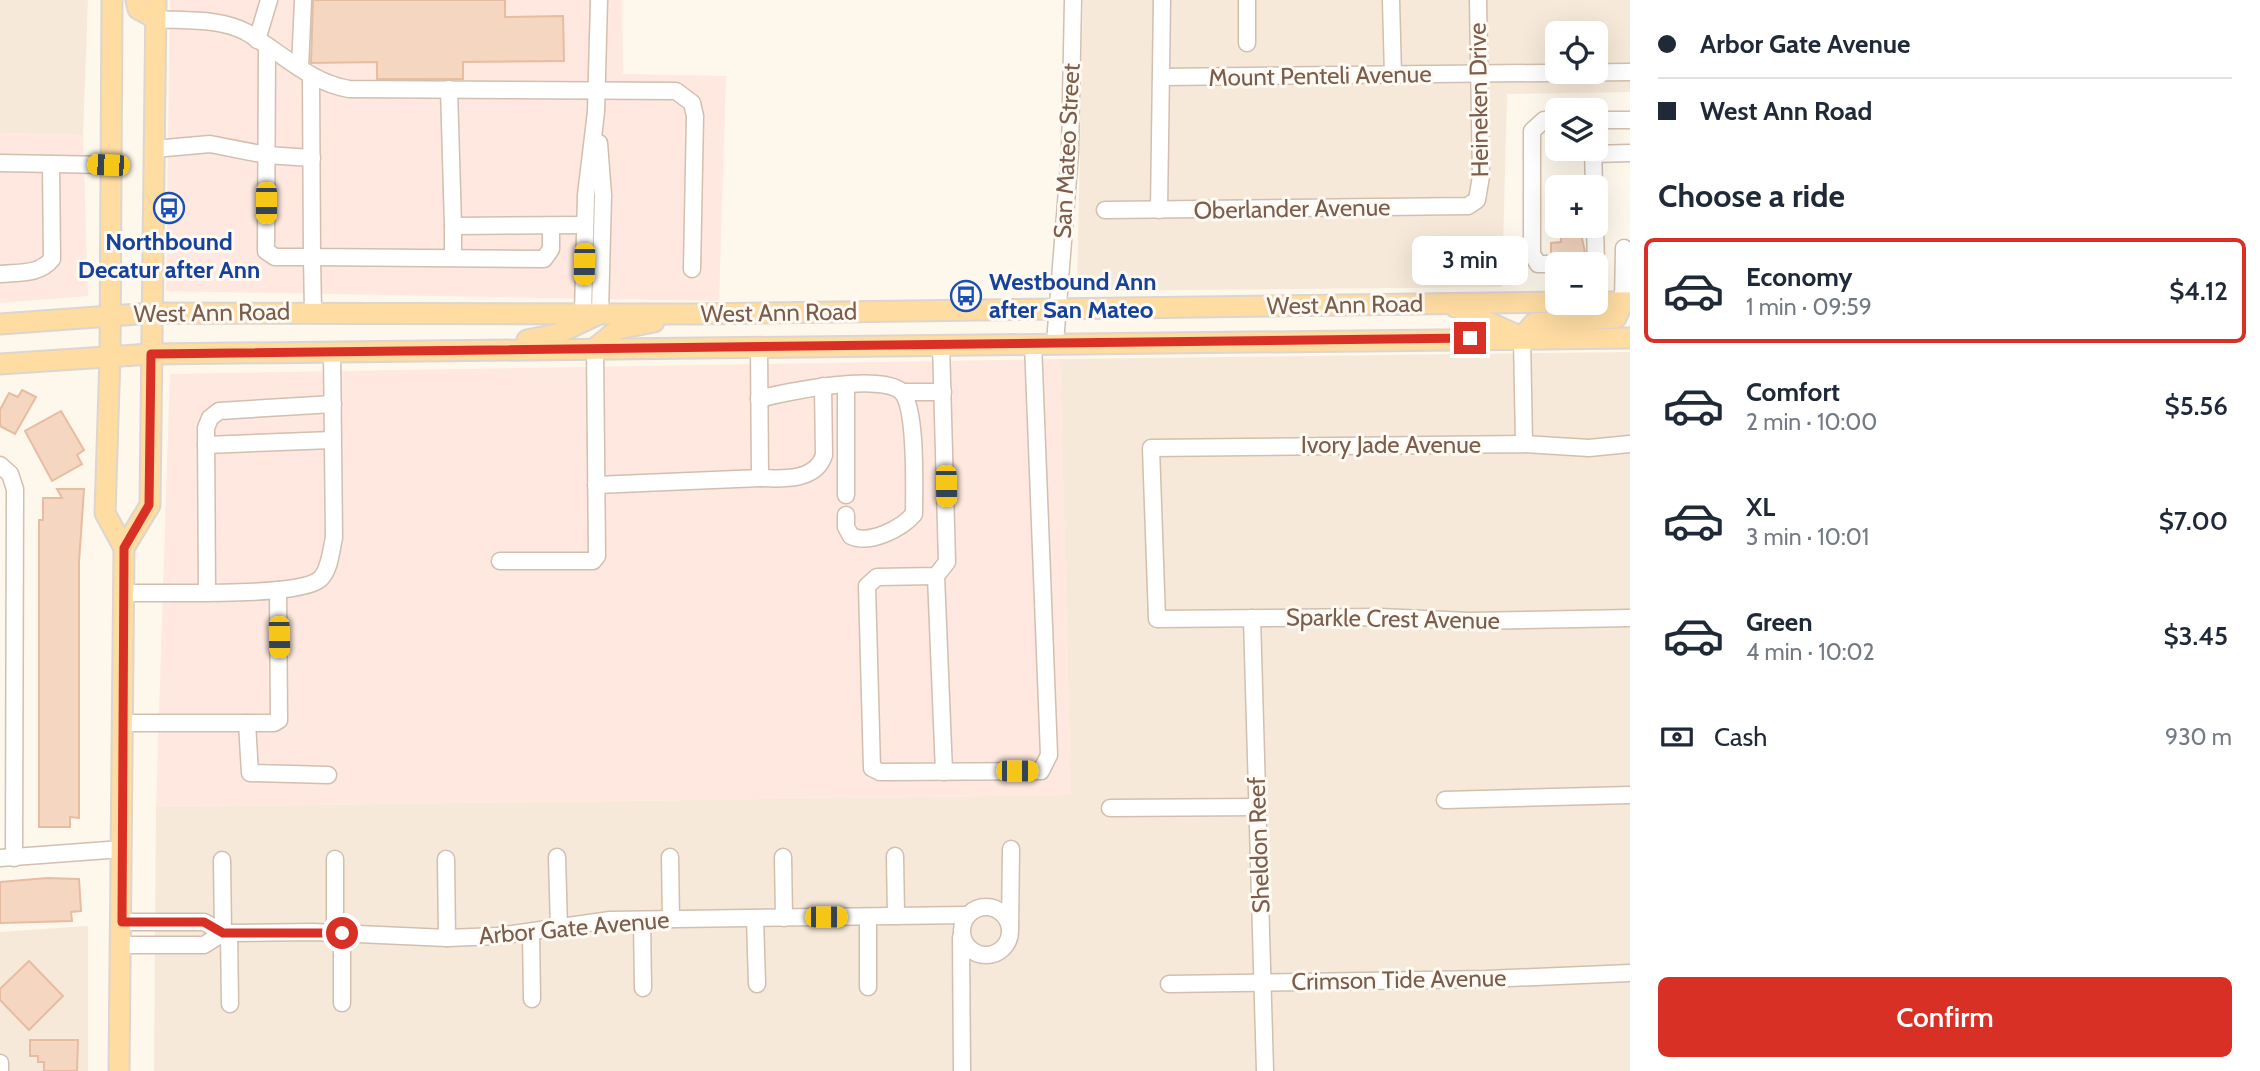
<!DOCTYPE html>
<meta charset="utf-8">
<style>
body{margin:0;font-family:Cabin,sans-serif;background:#f6f6f7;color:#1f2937;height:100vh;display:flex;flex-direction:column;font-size:26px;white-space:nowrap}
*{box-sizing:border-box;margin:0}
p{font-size:23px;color:#747a83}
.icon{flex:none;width:38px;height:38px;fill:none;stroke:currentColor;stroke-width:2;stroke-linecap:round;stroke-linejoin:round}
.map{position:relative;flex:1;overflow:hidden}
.panel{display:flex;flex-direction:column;background:#fff;width:630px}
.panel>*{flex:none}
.top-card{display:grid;align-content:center;height:154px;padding:0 28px;background:#fff}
.controls{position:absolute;left:1545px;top:21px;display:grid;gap:14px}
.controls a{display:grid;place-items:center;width:63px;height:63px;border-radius:10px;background:#fff;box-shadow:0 7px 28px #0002;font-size:35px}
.end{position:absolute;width:32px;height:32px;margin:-16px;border:9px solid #d93025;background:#fff;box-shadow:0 0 0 4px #fff}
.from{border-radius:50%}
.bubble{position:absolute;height:49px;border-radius:10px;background:#fff;box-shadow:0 7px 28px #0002;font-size:23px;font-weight:600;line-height:49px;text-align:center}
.car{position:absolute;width:21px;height:42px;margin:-21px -10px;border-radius:9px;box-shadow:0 0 5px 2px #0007;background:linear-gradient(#f5c518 24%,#345 0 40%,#f5c518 0 76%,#345 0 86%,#f5c518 0)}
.top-card b{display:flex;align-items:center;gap:24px;height:66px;font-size:26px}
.top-card b+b{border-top:2px solid #e0e1e3}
.top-card i{width:18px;height:18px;background:#1f2937}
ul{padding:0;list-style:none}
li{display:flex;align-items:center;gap:21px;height:105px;margin:0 14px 10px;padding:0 14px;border:4px solid transparent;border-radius:10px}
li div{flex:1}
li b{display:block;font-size:26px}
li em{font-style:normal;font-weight:600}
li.active{border-color:#d93025}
li>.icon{width:63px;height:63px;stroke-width:1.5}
h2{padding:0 28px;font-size:32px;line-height:84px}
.pay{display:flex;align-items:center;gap:18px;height:77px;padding:0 28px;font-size:26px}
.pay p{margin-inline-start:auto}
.primary-button{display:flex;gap:14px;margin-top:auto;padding:14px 28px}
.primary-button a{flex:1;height:80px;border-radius:10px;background:#d93025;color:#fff;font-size:28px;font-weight:600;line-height:80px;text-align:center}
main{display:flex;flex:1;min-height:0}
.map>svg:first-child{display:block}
</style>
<main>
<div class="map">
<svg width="1630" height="1071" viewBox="0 0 1630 1071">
<rect width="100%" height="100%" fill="#fef7eb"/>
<!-- residential -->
<g fill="#f6e9d9" fill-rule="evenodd">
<path d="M 0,0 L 88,0 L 83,135 L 0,133 Z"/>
<path d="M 1083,0 L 1630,0 L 1630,92 L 1507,94 L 1502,287 L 1077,291 ZM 1558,33 L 1596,33 L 1596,72 L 1558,72 Z"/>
<path d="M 1630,352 L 1630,1071 L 154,1071 L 156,807 L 1071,795 L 1060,359 Z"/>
<path d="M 88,926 L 88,1071 L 0,1071 L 0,932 Z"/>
</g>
<!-- commercial -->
<g fill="#fee8df">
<path d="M 170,0 L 622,0 L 623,74 L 726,76 L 719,301 L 166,291 Z"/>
<path d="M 0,133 L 83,135 L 88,296 L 0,303 Z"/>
<path d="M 1060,359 L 1071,795 L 156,807 L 170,374 Z"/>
</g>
<!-- building -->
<g fill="#f5d6c1" stroke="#e8bca1" stroke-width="2">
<path d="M 313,0 L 505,0 L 505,17 L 563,16 L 564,61 L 463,62 L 463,79 L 377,79 L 377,62 L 311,63 Z"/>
<path d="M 1561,233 L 1581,234 L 1585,252 L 1567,259 L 1551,254 L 1551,243 L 1561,242 Z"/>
<path d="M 22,390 L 36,397 L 15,434 L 0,426 L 0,410 L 9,393 L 18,397 Z"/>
<path d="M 61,411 L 84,450 L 77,455 L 82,464 L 52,481 L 25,431 Z"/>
<path d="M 57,489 L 84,489 L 79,562 L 79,818 L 70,817 L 70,827 L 39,827 L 39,520 L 43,520 L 43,498 L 62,498 Z"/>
<path d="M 47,878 L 79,879 L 81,911 L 71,912 L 72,921 L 0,923 L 0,882 Z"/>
<path d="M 29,961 L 63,996 L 29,1030 L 0,1000 L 0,989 Z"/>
<path d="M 30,1040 L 78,1040 L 77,1071 L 44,1071 L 44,1062 L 38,1062 L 38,1056 L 30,1056 Z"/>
</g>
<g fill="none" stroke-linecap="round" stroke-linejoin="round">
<!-- minor casing -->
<g stroke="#d2bfaf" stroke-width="19">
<g id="minor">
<path d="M 1247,0 L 1247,43"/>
<path d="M 1391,0 L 1393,76"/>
<path d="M 156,19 C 185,21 220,18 246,32 C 281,52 308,82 349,89 L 676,91 L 692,103 L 695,116 L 692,269"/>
<path d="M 257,40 L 269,0"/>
<path d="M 267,48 L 266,251 L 275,257 L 312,257 L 313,311"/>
<path d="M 300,68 L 303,0"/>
<path d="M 311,75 L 312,257 L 544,259 L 551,249 L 551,226"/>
<path d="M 1162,77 L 1630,72"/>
<path d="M 449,89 L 453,226"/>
<path d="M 1596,120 L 1630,120"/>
<path d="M 599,143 L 603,195 L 600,313"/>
<path d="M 154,149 L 210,144 L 266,155 L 312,158"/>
<path d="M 1593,149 L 1594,187"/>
<path d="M 1593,154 L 1630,153"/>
<path d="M 0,163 L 108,165"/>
<path d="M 1105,210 L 1468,206 L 1477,200 L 1481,176 L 1478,0"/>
<path d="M 1159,210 L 1162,0"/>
<path d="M 453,257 L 453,226 L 585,225"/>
<path d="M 1556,264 L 1538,264 L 1532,254 L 1532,131 L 1544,120 L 1558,120"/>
<path d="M 1576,264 L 1596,263 L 1595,226"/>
<path d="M 0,274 C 20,272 39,275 52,259 L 51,164"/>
<path d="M 1623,302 L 1624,248"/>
<path d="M 583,313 L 586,195 L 596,112 L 599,0"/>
<path d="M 1522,337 L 1524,444"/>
<path d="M 1055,343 L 1070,152 L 1073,0"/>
<path d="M 941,344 L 947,562 L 936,576 L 877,577 L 867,586 L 872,768 L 880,772 L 1041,771 L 1049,755 L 1033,343"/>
<path d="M 902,392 L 943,392"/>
<path d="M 759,399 C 784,392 883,372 902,392 C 917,410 914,489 914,514 C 902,528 870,545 851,536 L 846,527 L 846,515"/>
<path d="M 1630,444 L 1589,448 L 1524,444 L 1151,448 L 1157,619 L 1380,617 L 1469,621 L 1630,618"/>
<path d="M 206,445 L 332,440"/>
<path d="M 0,465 L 10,474 L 15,489 L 14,858"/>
<path d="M 760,478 C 783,479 816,481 824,455 L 823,386"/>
<path d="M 596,485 L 760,478 L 759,346"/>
<path d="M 846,495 L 846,385"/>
<path d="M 500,561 L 593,561 L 597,556 L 595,348"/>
<path d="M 936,576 L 944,772"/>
<path d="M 207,591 L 206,428 L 210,418 L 219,411 L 333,404"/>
<path d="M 124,593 C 159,592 300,598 320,579 C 330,570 331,550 334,538 L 332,351"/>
<path d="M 1252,618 L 1265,1071"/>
<path d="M 123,723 L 274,723 L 279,720 L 278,590"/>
<path d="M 247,723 L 250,773 L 328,775"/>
<path d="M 1445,800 L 1630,795"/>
<path d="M 1110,808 L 1258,807"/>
<path d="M 895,856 L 896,916"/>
<path d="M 557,857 L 559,928"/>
<path d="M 670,857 L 671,919"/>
<path d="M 783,857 L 784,918"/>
<path d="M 0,858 L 122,849"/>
<path d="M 335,859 L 335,933"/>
<path d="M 446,859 L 447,938"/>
<path d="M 222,860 L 223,933"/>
<circle cx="986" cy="931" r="24"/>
<path d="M 868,917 L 868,987"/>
<path d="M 755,918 L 757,984"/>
<path d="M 642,920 L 643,988"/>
<path d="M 122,922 L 204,922 L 223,933 L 313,932 L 447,938 L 498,936 L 610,920 L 967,915"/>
<path d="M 1010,928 L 1011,849"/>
<path d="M 531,932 L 532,999"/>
<path d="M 229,933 L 230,1004"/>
<path d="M 342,933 L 342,1003"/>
<path d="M 961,937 L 962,1071"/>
<path d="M 121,945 L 204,945 L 223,933"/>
<path d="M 1169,984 L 1487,979 L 1630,973"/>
<path d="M 0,1063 L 0,1071"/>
</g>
</g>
<!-- major casing -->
<g stroke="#ddd5d0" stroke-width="23">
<g id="major">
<path d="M 112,0 L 110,355 L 105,513 L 124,548"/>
<path d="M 136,0 L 138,9 L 156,19"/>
<path d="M 1596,302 L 1630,302"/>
<path d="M 1455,307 L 1517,335"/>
<path d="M 0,324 L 152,313 L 696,314 L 1558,302"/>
<path d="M 1522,337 L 1534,323 L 1616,318 L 1623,302"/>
<path d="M 527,340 L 557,334 L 597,315"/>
<path d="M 595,348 L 618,329 L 654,322"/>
<path d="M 0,364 L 151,354 L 1630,338"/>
<path d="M 119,1071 L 124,548 L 150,505 L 156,0"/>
</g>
</g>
<!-- minor -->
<use href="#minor" stroke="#fff" stroke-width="16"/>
<!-- major -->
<use href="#major" stroke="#fedca2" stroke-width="19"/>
</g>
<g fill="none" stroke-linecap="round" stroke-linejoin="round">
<!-- route -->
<path stroke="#d93025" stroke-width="9" d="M 342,933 L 223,933 L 204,922 L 122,922 L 124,548 L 149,505 L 151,354 L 1470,338"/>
</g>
<!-- icons -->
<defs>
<g id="bus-ring" transform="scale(1.575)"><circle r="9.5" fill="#fffaf3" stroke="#1a4fb4" stroke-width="1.5"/><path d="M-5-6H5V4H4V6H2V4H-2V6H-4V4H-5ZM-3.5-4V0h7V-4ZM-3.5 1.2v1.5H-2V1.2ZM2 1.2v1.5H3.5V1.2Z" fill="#1a4fb4"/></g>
</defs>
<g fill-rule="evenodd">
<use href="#bus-ring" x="169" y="208"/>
<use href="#bus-ring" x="966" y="296"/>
</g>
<g text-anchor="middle" stroke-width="6" stroke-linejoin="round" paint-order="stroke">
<!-- street labels -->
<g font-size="24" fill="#7c5d4b" stroke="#fffaf3">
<text transform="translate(1320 76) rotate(-1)" y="8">Mount Penteli Avenue</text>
<text transform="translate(1479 100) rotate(-91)" y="8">Heineken Drive</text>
<text transform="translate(1067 151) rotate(-87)" y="8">San Mateo Street</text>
<text transform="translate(1292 209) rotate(-1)" y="8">Oberlander Avenue</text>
<text transform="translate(1345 305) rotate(-1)" y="8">West Ann Road</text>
<text transform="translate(212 313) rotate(-1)" y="8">West Ann Road</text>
<text transform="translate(779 313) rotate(-1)" y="8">West Ann Road</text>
<text x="1391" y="453">Ivory Jade Avenue</text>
<text transform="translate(1393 619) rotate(1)" y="8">Sparkle Crest Avenue</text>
<text transform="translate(1259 845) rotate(-92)" y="8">Sheldon Reef</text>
<text transform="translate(574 928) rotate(-5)" y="8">Arbor Gate Avenue</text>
<text transform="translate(1399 980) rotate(-1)" y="8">Crimson Tide Avenue</text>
</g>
<!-- transit labels -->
<g font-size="24" font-weight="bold" fill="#164399" stroke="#fffaf3">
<text x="169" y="250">Northbound<tspan x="169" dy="28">Decatur after Ann</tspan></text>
<text x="989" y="290" text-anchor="start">Westbound Ann<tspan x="989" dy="28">after San Mateo</tspan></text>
</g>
</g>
</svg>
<div class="controls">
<a><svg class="icon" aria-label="locate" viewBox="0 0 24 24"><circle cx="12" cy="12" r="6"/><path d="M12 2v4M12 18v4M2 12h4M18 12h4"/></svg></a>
<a><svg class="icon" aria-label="layers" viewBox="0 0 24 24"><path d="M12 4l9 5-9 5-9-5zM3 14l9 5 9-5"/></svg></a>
<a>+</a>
<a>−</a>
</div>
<i class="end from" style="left:342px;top:933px"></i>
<i class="end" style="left:1470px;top:338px"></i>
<div class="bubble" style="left:1412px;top:236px;width:116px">3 min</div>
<i class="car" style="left:108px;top:165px;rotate:272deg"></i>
<i class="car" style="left:266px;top:203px;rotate:180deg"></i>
<i class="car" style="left:584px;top:264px;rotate:181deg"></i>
<i class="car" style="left:946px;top:486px;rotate:179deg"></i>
<i class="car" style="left:279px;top:637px;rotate:179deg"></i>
<i class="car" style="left:1017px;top:771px;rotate:90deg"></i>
<i class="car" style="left:826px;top:917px;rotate:90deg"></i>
</div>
<section class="panel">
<div class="top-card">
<b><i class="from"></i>Arbor Gate Avenue</b>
<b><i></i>West Ann Road</b>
</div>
<h2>Choose a ride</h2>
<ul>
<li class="active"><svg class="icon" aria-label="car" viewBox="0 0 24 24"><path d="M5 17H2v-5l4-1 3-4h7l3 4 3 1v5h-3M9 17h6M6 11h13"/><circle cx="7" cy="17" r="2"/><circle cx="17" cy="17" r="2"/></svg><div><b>Economy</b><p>1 min · 09:59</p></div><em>$4.12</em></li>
<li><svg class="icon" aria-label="car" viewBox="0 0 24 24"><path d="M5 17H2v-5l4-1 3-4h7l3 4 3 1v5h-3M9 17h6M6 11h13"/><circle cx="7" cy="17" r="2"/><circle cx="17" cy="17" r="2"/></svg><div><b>Comfort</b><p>2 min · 10:00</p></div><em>$5.56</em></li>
<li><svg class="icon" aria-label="car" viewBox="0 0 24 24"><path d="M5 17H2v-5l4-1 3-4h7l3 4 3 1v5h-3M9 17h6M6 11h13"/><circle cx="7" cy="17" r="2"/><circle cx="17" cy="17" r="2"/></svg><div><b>XL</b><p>3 min · 10:01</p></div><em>$7.00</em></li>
<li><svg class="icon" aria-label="car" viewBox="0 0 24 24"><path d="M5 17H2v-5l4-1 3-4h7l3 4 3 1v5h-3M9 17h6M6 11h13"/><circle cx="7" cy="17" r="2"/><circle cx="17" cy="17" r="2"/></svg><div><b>Green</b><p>4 min · 10:02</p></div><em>$3.45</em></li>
</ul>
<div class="pay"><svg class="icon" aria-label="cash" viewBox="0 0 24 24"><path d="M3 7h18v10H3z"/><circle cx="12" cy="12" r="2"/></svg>Cash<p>930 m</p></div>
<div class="primary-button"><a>Confirm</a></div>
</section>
</main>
